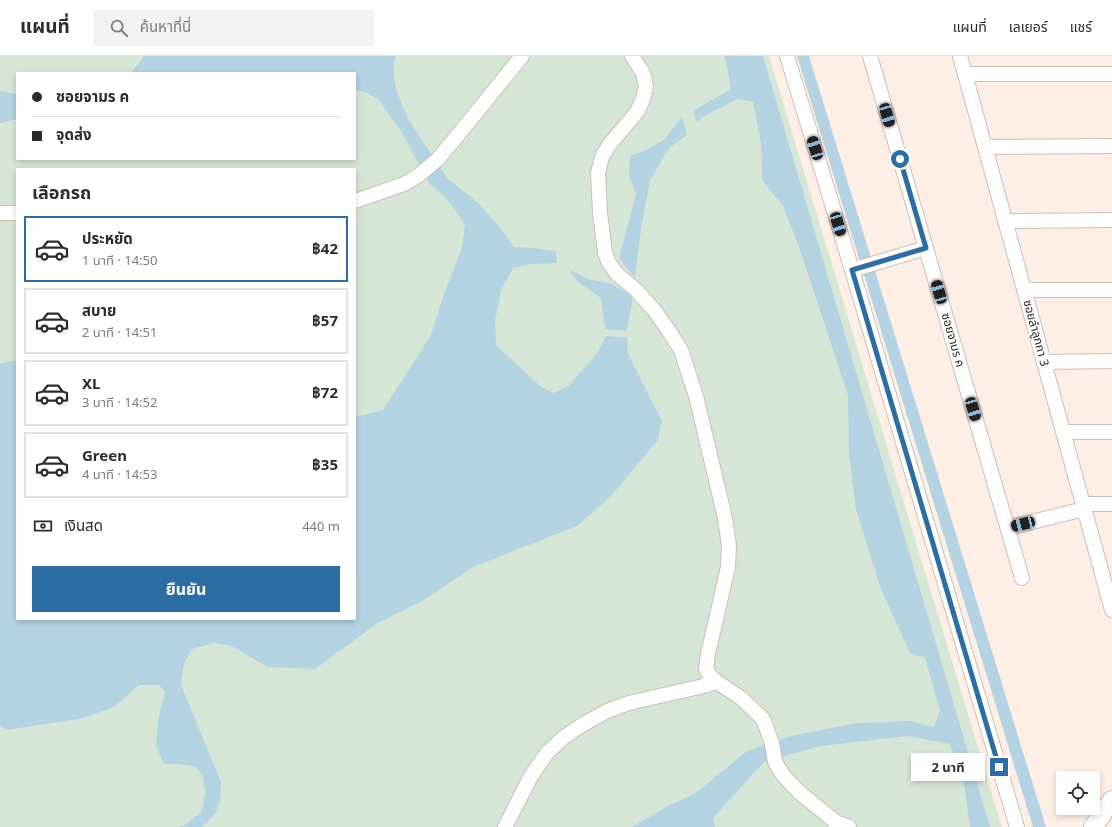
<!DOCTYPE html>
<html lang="th">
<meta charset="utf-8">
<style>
body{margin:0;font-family:"Noto Sans","Noto Sans Thai",sans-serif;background:#f2f2f3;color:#2b2b33;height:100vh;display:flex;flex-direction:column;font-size:15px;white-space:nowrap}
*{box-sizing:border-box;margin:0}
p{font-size:13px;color:#7c7c81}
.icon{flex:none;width:22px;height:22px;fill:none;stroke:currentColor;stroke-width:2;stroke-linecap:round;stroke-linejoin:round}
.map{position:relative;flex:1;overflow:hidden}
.panel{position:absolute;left:16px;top:112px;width:340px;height:452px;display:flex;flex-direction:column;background:#fff;border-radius:0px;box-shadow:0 2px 6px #0003}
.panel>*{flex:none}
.banner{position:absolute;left:16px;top:16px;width:340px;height:88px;border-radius:0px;box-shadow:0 2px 6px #0003;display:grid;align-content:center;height:88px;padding:0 16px;background:#fff}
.controls{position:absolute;left:1056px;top:715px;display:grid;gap:8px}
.controls a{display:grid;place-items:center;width:44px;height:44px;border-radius:0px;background:#fff;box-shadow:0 2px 6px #0003;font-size:20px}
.end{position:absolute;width:18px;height:18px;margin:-9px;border:5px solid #2c6ea3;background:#fff;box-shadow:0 0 0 2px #fff}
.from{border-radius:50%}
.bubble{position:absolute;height:28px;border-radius:0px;background:#fff;box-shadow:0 2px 6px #0003;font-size:13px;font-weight:700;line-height:28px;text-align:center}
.car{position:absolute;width:12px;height:24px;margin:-12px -6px;border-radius:5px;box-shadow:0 0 3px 1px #0007;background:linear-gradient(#222 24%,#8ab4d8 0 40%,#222 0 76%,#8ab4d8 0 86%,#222 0)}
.banner b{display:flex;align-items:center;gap:14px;height:38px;font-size:15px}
.banner b+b{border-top:1px solid #e1e1e2}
.banner i{width:10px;height:10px;background:#2b2b33}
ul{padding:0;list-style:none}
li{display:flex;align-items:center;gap:12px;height:66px;margin:0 8px 6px;padding:0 8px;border:2px solid #e1e1e2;border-radius:0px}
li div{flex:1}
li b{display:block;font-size:15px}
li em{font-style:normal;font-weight:700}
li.current{border-color:#2c6ea3}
li>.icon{width:36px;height:36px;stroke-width:1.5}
h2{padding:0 16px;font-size:18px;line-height:48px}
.pay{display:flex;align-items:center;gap:10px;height:44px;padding:0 16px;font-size:15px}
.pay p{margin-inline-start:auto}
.action{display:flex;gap:8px;margin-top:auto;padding:8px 16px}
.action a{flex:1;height:46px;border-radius:0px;background:#2c6ea3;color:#fff;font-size:16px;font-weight:700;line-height:46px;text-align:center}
header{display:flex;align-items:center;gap:24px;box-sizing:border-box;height:56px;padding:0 20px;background:#fff;border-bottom:1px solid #e1e1e2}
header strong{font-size:19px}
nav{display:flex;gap:22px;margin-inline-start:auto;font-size:14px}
.search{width:280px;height:36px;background:#f2f2f3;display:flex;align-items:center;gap:10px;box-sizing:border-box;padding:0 14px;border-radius:0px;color:#7c7c81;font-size:15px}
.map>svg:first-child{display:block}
</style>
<header>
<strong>แผนที่</strong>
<div class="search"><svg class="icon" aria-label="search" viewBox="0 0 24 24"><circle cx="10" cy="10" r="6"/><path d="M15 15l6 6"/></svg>ค้นหาที่นี่</div>
<nav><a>แผนที่</a><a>เลเยอร์</a><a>แชร์</a></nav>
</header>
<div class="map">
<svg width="1112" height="771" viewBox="0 0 1112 771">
<rect width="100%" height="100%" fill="#fdefe6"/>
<!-- green -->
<path fill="#d6e6d6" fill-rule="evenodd" d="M 0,0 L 769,0 L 1002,771 L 0,771 ZM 17,17 L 355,17 L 355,103 L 17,103 ZM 17,113 L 355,113 L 355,563 L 17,563 Z"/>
<!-- water -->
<g fill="#b3d2e2">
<path d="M 144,0 L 396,0 C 388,21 401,47 410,66 L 448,123 L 477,146 L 498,169 L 514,191 L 532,192 L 556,195 L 557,207 L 531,208 L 513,212 L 501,234 L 495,265 L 496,289 L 540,330 L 553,337 L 568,330 L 596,299 L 606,280 L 628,282 L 627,296 L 662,365 L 658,384 L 610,441 L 577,470 L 471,512 L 424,544 L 378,567 L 315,613 L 268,611 L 231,590 L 214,587 L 192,593 L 184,607 L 181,629 L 221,726 L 220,745 L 215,758 L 202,771 L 179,771 L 185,769 L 202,755 L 205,736 L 203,721 L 195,710 L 178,708 L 164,708 L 156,690 L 159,660 L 165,636 L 159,629 L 139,629 L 114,651 L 79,663 L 6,674 L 0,670 L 0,308 L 17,304 L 17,563 L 355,563 L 355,361 L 383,354 L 431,279 L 444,238 L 462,192 L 465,168 L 445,141 L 429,127 L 401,75 L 378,43 L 362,35 L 355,35 L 355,17 L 131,17 Z"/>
<path d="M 724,0 L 763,0 L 990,771 L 970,771 L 962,713 L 949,688 L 908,680 L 820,690 L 764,706 L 713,762 L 715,771 L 632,771 L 668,750 L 696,737 L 747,695 L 791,680 L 857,667 L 910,665 L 934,671 L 940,655 L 925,602 L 910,597 L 881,533 L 856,454 L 849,398 L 848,339 L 799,191 L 783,150 L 762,124 L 761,87 L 753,46 L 738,43 L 702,61 L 697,67 L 693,55 L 731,33 L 727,10 Z"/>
<path d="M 797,0 L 809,0 L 1046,771 L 1033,771 Z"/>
<path d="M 0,35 L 17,38 L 17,63 L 0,67 Z"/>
<path d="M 682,61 L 687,79 L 669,92 L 650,124 L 641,173 L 635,222 L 619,202 L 636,138 L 629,120 L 630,100 L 648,93 L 664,84 Z"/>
<path d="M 569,213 L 588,223 L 610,227 L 633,241 L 627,275 L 605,273 L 601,242 L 578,226 Z"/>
</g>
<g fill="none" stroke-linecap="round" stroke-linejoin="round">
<!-- minor casing -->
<g stroke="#ccbfb6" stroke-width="16">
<g id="minor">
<path d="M 632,0 L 643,17 L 646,30 L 643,43 L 637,56 L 609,89 L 602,101 L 598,117 L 600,157 L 605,197 L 609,207 L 617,218 L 636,234 L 654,254 L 669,275 L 681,294 L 696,340 L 725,462 L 729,490 L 728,511 L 708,598 L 706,612 L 709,619 L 717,626 L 741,642 L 763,663 L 772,687 L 775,706 L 783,719 L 799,736 L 837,767 L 836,771"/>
<path d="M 787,0 L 852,214 L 1017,771"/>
<path d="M 870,0 L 1022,522"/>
<path d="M 960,0 L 1112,554"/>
<path d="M 965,18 L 1112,18"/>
<path d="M 985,91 L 1112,90"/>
<path d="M 355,145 L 404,128 L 418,120 L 438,103 L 462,74 L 522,0"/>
<path d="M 0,157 L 17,157"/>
<path d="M 1006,165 L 1112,164"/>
<path d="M 852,214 L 926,192"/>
<path d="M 1024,234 L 1112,234"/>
<path d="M 1044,306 L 1112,305"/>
<path d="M 1063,376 L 1112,376"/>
<path d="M 1083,448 L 1112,448"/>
<path d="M 1008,472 L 1084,453"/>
<path d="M 837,767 L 849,771"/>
<path d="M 505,771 L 531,720 L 547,697 L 564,681 L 582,669 L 607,655 L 629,647 L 699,631 L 717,626"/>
</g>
</g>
<!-- major casing -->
<g stroke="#ccbfb6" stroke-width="20">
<path id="major" d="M 1093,771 L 1112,744"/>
</g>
<!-- minor -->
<use href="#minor" stroke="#fff" stroke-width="14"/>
<!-- major -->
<use href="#major" stroke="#fff" stroke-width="18"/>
</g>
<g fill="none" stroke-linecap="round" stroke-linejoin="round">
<!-- route -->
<path stroke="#2c6ea3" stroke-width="5" d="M 900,103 L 926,192 L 852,214 L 999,711"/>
</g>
<g text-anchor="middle" stroke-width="3" stroke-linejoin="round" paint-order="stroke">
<!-- street labels -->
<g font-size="12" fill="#231e1b" stroke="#fff">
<text transform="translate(1036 277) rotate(75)" y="4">ซอยลำลูกกา 3</text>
<text transform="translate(953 284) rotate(74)" y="4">ซอยจามร ค</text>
</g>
</g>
</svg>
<div class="controls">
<a><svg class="icon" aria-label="locate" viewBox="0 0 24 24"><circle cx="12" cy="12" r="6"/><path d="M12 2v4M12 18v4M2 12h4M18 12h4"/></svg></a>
</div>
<i class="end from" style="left:900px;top:103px"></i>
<i class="end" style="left:999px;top:711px"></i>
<div class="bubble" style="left:911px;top:697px;width:74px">2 นาที</div>
<i class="car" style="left:887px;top:59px;rotate:164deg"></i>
<i class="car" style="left:815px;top:92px;rotate:343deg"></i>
<i class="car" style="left:838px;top:168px;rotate:163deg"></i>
<i class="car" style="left:939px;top:236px;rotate:344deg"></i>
<i class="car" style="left:973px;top:353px;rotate:164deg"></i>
<i class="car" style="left:1023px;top:468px;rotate:256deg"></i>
<div class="banner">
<b><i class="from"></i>ซอยจามร ค</b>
<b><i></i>จุดส่ง</b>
</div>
<section class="panel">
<h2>เลือกรถ</h2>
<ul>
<li class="current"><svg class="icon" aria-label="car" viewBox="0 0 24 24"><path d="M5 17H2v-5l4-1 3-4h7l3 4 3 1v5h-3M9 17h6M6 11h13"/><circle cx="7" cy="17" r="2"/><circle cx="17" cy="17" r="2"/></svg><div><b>ประหยัด</b><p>1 นาที · 14:50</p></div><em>฿42</em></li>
<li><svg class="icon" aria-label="car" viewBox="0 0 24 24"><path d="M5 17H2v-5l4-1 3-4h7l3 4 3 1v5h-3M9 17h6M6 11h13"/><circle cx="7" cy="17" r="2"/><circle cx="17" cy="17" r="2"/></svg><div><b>สบาย</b><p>2 นาที · 14:51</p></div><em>฿57</em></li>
<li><svg class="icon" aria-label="car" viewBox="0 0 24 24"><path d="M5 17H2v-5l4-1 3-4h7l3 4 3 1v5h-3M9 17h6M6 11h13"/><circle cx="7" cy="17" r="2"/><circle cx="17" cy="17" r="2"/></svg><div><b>XL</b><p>3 นาที · 14:52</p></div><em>฿72</em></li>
<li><svg class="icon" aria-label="car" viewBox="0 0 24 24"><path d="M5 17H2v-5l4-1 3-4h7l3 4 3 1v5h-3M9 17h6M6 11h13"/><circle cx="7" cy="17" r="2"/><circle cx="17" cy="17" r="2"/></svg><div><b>Green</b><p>4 นาที · 14:53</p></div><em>฿35</em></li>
</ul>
<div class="pay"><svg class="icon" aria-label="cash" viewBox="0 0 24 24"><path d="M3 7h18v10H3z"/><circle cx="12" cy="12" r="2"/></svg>เงินสด<p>440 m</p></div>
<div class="action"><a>ยืนยัน</a></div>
</section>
</div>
